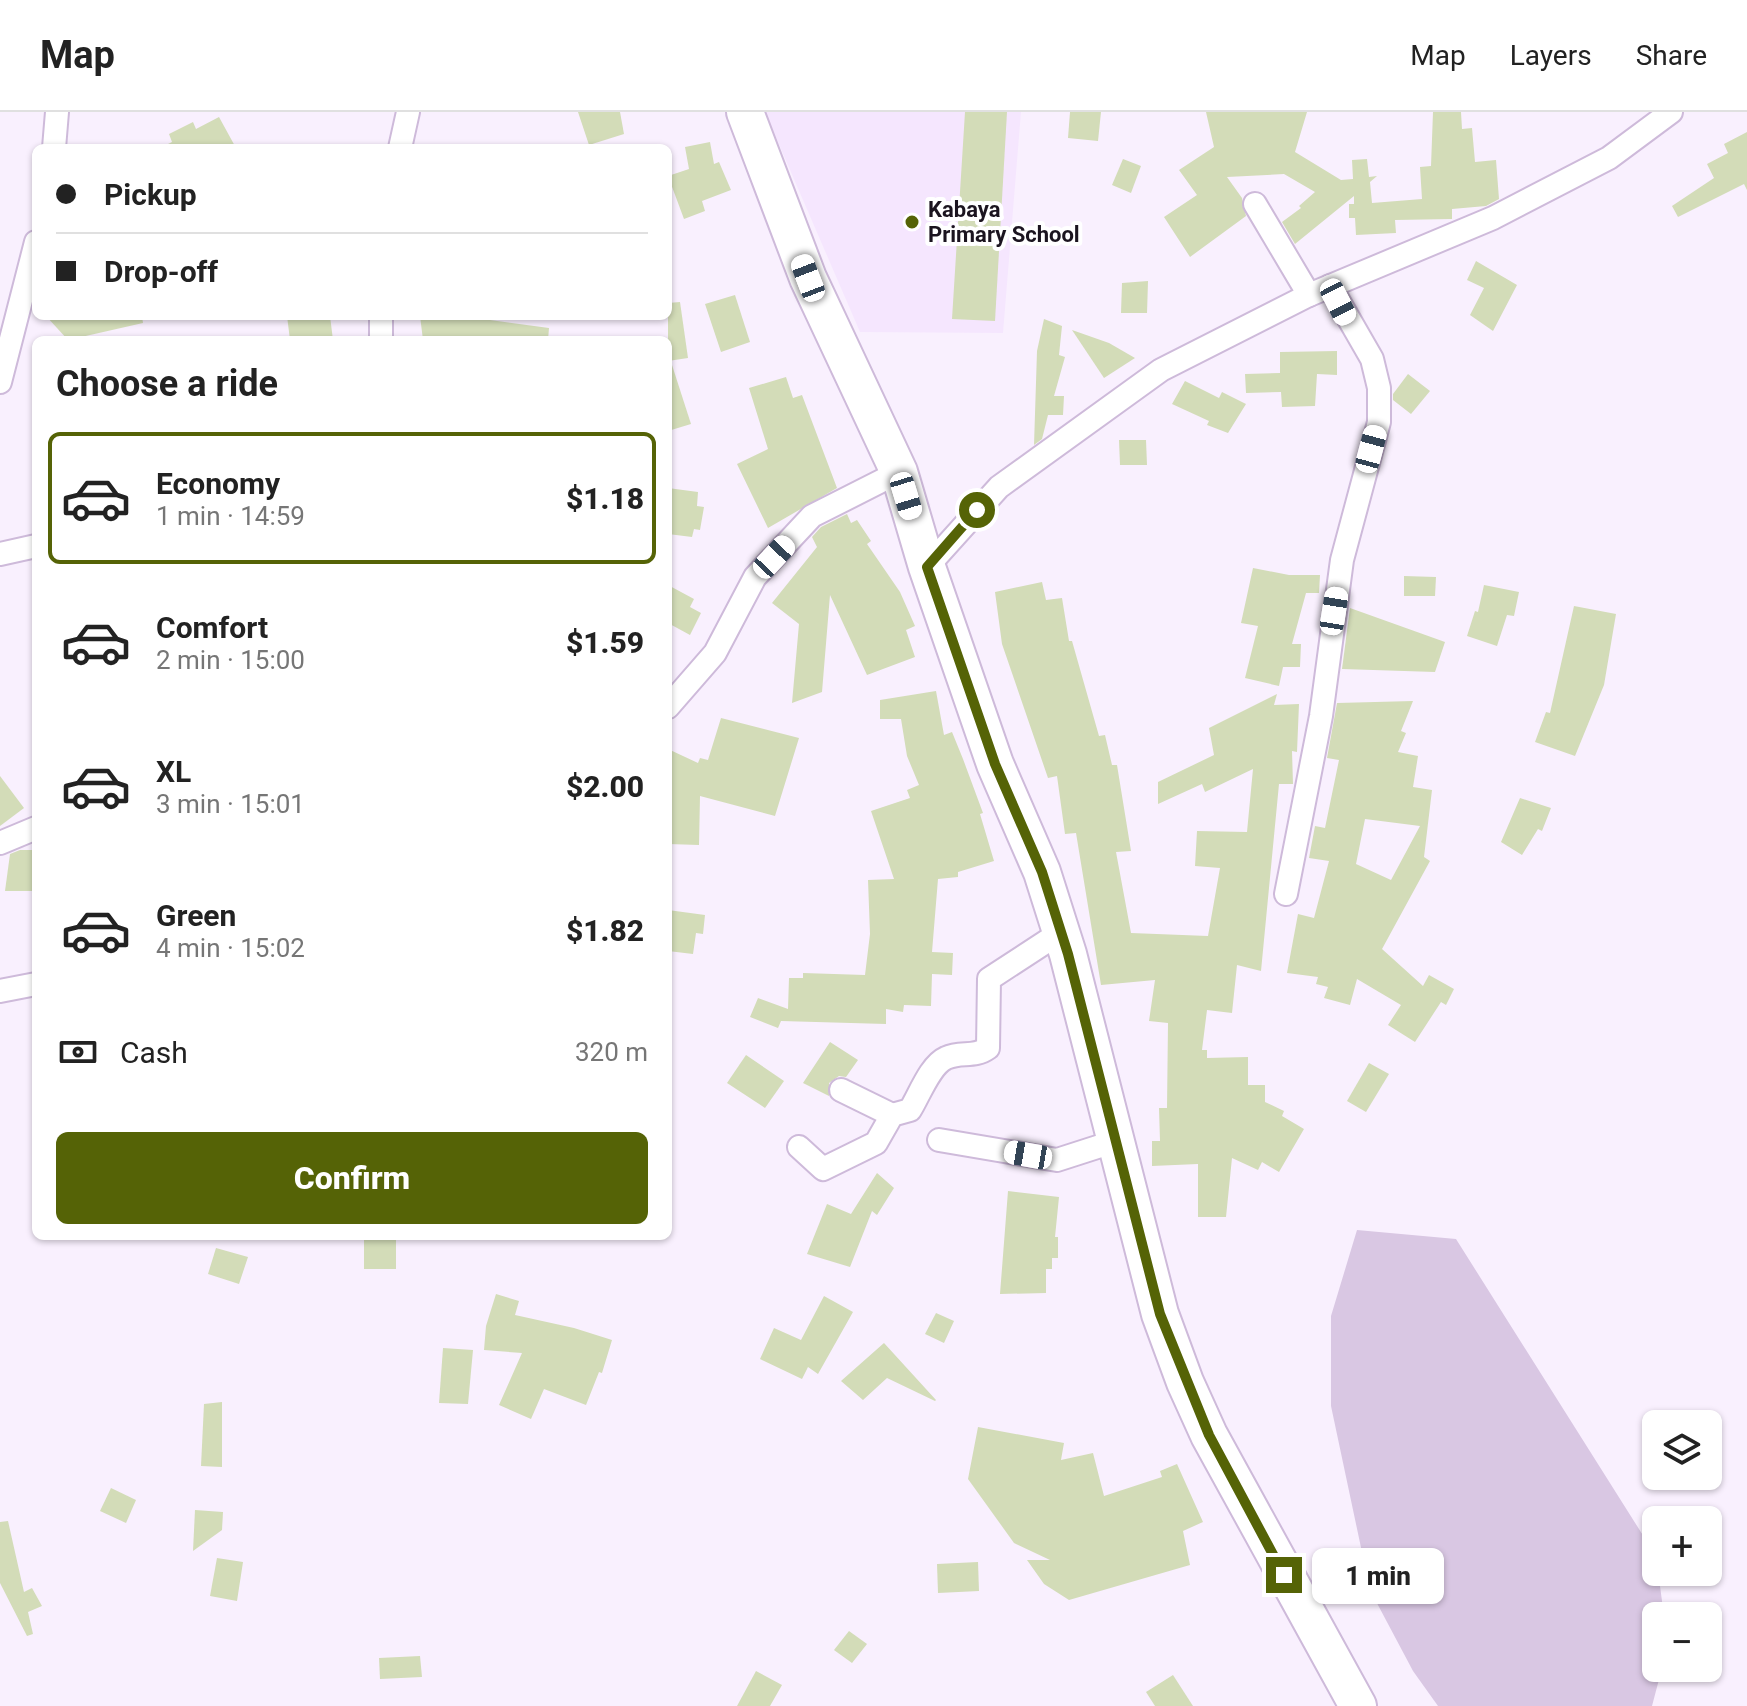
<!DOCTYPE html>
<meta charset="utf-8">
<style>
body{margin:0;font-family:Roboto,sans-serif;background:#f6f6f6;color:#222;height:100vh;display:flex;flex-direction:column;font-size:30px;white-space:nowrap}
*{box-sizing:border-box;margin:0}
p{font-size:26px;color:#767676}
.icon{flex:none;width:44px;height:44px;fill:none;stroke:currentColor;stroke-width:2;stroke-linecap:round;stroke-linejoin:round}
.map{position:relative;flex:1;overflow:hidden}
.sheet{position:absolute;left:32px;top:224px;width:640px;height:904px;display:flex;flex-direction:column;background:#fff;border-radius:12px;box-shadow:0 2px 6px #0004}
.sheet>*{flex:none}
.top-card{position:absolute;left:32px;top:32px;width:640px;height:176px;border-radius:12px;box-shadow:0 2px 6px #0004;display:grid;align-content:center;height:176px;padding:0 24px;background:#fff}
.tools{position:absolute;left:1642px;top:1298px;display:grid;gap:16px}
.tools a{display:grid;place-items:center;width:80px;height:80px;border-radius:12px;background:#fff;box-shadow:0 2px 6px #0004;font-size:40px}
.end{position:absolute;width:36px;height:36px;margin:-18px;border:10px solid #556306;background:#fff;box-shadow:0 0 0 4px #fff}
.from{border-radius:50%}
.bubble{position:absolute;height:56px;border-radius:12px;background:#fff;box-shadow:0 2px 6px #0004;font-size:26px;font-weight:800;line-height:56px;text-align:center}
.car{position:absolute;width:24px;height:48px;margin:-24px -12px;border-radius:10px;box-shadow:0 0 6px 2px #0007;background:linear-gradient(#fff 24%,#345 0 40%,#fff 0 76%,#345 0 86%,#fff 0)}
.top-card b{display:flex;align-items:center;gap:28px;height:76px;font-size:30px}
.top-card b+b{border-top:2px solid #e0e0e0}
.top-card i{width:20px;height:20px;background:#222}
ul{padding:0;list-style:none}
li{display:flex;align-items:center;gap:24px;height:132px;margin:0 16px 12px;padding:0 8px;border:4px solid transparent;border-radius:12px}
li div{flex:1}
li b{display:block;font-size:30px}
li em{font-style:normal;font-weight:800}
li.current{border-color:#556306}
li>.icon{width:72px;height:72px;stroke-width:1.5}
h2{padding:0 24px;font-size:36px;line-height:96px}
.pay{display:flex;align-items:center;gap:20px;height:88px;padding:0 24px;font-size:30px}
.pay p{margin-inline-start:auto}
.primary-button{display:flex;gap:16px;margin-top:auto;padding:16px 24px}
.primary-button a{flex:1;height:92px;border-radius:12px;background:#556306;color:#fff;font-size:32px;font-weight:800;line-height:92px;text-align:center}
header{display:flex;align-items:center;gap:48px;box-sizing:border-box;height:112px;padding:0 40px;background:#fff;border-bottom:2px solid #e0e0e0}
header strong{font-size:38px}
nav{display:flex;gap:44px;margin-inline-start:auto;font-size:28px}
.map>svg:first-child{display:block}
</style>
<header>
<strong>Map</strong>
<nav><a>Map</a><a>Layers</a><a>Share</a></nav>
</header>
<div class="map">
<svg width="1747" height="1594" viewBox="0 0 1747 1594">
<rect width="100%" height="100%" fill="#f9f0fe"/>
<!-- built -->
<path fill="#f5e6fe" d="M 765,0 L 1021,0 L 1003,221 L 860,220 Z"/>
<!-- green -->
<path fill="#d9c7e3" d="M 1357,1118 L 1456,1127 L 1656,1444 L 1664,1504 L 1656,1504 L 1656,1556 L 1662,1556 L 1652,1594 L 1438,1594 L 1413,1559 L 1370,1478 L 1331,1294 L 1331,1204 Z"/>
<!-- building -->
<g fill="#d3dcb8" fill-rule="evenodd">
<path d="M 578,0 L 620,0 L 624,22 L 589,33 Z"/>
<path d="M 965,0 L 1007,0 L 995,209 L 952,207 Z"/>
<path d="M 1070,0 L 1101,0 L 1098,29 L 1068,26 Z"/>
<path d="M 1206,0 L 1307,0 L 1295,40 L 1341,68 L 1353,67 L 1352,48 L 1367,47 L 1369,65 L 1377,64 L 1370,70 L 1372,91 L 1422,87 L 1420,55 L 1431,54 L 1433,0 L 1461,0 L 1462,17 L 1472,16 L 1475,50 L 1496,48 L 1499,87 L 1486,94 L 1452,97 L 1452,107 L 1395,108 L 1396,121 L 1356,123 L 1355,106 L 1349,106 L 1349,92 L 1354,92 L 1354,84 L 1295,132 L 1282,110 L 1301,96 L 1299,94 L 1315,80 L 1284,62 L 1227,65 L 1242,86 L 1246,104 L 1190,145 L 1164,105 L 1197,83 L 1179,58 L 1214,35 Z"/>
<path d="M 219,5 L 236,36 L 160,36 L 172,30 L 169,22 L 193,10 L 196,17 Z"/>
<path d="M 1747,20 L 1747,78 L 1744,72 L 1678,105 L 1672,94 L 1714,66 L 1707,52 L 1728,41 L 1724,32 Z"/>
<path d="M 710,30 L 714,52 L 719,50 L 731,78 L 702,89 L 705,99 L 684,107 L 668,64 L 689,57 L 685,35 Z"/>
<path d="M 1123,47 L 1141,54 L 1131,81 L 1112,73 Z"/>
<path d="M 1476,149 L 1517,173 L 1493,219 L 1470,203 L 1484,176 L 1467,168 Z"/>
<path d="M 1148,169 L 1147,201 L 1121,201 L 1122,171 Z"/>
<path d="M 735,183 L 750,230 L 721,240 L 705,192 Z"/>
<path d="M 680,190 L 688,246 L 668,249 L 668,191 Z"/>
<path d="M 46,204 L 142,204 L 143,211 L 68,228 Z"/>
<path d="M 287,204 L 330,204 L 333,228 L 290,228 Z"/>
<path d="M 420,204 L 490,204 L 490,208 L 549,216 L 548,228 L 423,228 Z"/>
<path d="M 1044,207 L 1062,214 L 1059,243 L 1065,245 L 1054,284 L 1064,284 L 1063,303 L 1048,303 L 1042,327 L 1034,333 L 1037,239 Z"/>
<path d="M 1072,218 L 1109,231 L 1135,246 L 1104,266 Z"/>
<path d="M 1337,239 L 1337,263 L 1317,262 L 1315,294 L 1282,295 L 1281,280 L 1246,281 L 1245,262 L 1280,261 L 1280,240 Z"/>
<path d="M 668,253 L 672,253 L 691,312 L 668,319 Z"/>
<path d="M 1408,262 L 1430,279 L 1411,302 L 1393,288 L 1393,282 Z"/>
<path d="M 786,265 L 793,286 L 802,283 L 837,376 L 768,416 L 737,352 L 768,337 L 749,276 Z"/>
<path d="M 1185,269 L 1219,286 L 1222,280 L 1246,292 L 1228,321 L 1207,313 L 1209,309 L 1172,292 Z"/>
<path d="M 1119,328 L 1146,328 L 1147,353 L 1120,353 Z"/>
<path d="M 668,376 L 698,380 L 697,394 L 704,395 L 700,418 L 694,417 L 692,425 L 668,422 Z"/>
<path d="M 847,402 L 851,411 L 857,408 L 871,429 L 867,432 L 900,480 L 915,514 L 906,518 L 915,545 L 867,563 L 830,483 L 822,580 L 792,591 L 799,512 L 772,491 L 817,435 L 812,425 L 821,415 Z"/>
<path d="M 1253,456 L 1289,463 L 1320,463 L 1319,481 L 1306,481 L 1292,532 L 1301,532 L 1300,555 L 1283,555 L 1279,574 L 1245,566 L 1258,514 L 1241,511 Z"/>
<path d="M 1404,464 L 1436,465 L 1435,484 L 1404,484 Z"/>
<path d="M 1042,470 L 1046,488 L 1062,486 L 1069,529 L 1072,529 L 1099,624 L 1105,623 L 1112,653 L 1117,653 L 1131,739 L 1116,740 L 1131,821 L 1208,824 L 1220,756 L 1195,754 L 1197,719 L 1247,720 L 1253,657 L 1205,680 L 1202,672 L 1158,692 L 1158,670 L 1214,643 L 1209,616 L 1277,582 L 1274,593 L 1299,592 L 1297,640 L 1292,639 L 1293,672 L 1279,672 L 1261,859 L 1237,853 L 1232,901 L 1207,898 L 1202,938 L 1207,938 L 1207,946 L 1248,945 L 1248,973 L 1265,973 L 1265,990 L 1284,999 L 1282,1004 L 1304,1017 L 1279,1060 L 1262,1050 L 1258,1058 L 1232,1046 L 1226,1105 L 1198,1105 L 1198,1052 L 1152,1054 L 1152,1029 L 1160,1029 L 1159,996 L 1167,996 L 1168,911 L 1149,909 L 1155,868 L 1101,873 L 1076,721 L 1065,722 L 1057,664 L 1048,666 L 1002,532 L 995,480 Z"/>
<path d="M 668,473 L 694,487 L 690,495 L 701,501 L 690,523 L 668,511 Z"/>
<path d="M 1484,473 L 1519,480 L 1514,504 L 1507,503 L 1497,534 L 1467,524 L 1475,499 L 1478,500 Z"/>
<path d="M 1574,494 L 1616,502 L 1604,573 L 1575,644 L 1535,630 L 1546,600 L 1550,601 Z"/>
<path d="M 1350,496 L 1445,530 L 1435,560 L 1342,557 Z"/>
<path d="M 936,579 L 944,623 L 952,620 L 963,647 L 983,701 L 980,702 L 994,749 L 958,760 L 958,765 L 938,767 L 932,840 L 953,841 L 952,863 L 932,862 L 931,894 L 904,893 L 903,900 L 886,897 L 886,912 L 781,909 L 778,916 L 750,905 L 758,886 L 788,897 L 789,866 L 803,866 L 803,861 L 865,863 L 870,822 L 868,768 L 894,767 L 871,699 L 910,686 L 907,678 L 919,673 L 907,644 L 901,607 L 880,607 L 880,588 Z"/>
<path d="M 1413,589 L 1401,619 L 1406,621 L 1398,640 L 1418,644 L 1413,675 L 1432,678 L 1424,745 L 1430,749 L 1382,837 L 1423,874 L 1429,863 L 1454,877 L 1446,893 L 1441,890 L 1415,930 L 1388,913 L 1401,893 L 1357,867 L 1350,893 L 1324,886 L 1328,875 L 1316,872 L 1318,865 L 1287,861 L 1298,802 L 1314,806 L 1329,749 L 1309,746 L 1315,714 L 1325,716 L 1339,648 L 1327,646 L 1337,591 ZM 1365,707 L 1420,714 L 1391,768 L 1356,752 Z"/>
<path d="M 721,606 L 799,626 L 775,704 L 700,684 L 699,733 L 668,732 L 668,637 L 698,651 L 700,646 L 708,648 Z"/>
<path d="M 0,664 L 24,696 L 0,714 Z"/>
<path d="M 1520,686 L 1551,696 L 1542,719 L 1538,717 L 1522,743 L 1501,730 Z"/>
<path d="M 20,738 L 36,738 L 36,779 L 5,779 L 10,742 Z"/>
<path d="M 668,798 L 705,803 L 703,822 L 696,821 L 693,842 L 668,839 Z"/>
<path d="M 830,930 L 858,948 L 846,965 L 839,964 L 829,971 L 829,984 L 803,971 Z"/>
<path d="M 746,943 L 784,969 L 765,996 L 727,971 Z"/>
<path d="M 1369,951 L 1389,962 L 1366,1000 L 1347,989 Z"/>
<path d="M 877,1061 L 894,1076 L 877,1103 L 872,1099 L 850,1155 L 807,1142 L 827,1092 L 851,1102 Z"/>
<path d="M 1008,1079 L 1059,1085 L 1055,1125 L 1058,1125 L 1058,1146 L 1052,1146 L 1052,1157 L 1046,1157 L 1046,1181 L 1000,1182 Z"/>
<rect x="364" y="1124" width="32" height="33"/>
<path d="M 216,1136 L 248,1145 L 239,1172 L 208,1162 Z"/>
<path d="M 496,1182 L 519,1189 L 515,1203 L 574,1216 L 612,1228 L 602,1261 L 599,1260 L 586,1293 L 544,1277 L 531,1307 L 499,1293 L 522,1241 L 484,1238 L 486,1214 Z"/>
<path d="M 824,1184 L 853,1200 L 818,1262 L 808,1255 L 802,1267 L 760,1247 L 774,1216 L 801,1228 Z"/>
<path d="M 936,1201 L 954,1209 L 944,1231 L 925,1222 Z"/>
<path d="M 884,1231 L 936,1288 L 935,1289 L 887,1266 L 863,1288 L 841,1269 Z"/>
<path d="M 443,1236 L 473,1238 L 468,1292 L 439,1291 Z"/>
<path d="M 222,1290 L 222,1355 L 201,1354 L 204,1292 Z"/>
<path d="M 978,1315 L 1064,1331 L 1061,1348 L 1093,1341 L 1104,1384 L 1162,1365 L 1160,1359 L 1177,1352 L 1203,1410 L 1183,1419 L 1190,1453 L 1069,1488 L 1044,1472 L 1027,1448 L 1050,1448 L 1014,1431 L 968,1367 Z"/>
<path d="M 111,1376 L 136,1388 L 126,1411 L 100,1399 Z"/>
<path d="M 195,1398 L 223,1400 L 222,1418 L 193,1439 Z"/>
<path d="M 8,1409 L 24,1480 L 32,1476 L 42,1494 L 28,1500 L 33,1522 L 27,1524 L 0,1471 L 0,1410 Z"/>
<path d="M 217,1446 L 243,1450 L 237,1489 L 210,1484 Z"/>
<path d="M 978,1450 L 979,1479 L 938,1481 L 937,1452 Z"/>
<path d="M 849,1519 L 867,1532 L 852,1551 L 834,1538 Z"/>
<path d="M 420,1544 L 422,1565 L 380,1567 L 379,1546 Z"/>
<path d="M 756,1559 L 782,1573 L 770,1594 L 737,1594 Z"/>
<path d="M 1173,1563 L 1193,1594 L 1155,1594 L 1146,1580 Z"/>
</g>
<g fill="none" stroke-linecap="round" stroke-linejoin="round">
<!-- minor casing -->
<g stroke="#cebada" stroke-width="26">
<g id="minor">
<path d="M 54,36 L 57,0"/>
<path d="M 400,36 L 408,0"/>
<path d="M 1255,92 L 1309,183"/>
<path d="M 381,228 L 381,204"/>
<path d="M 0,270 L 36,130"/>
<path d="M 0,442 L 36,434"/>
<path d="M 927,455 L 999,375 L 1161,258 L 1309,183 L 1493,106 L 1609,46 L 1671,0"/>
<path d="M 668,595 L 715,541 L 755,465 L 812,404 L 899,360"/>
<path d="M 0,731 L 36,716"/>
<path d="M 1286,782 L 1321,604 L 1342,448 L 1379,310 L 1379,276 L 1372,247 L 1330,174"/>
<path d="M 0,879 L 36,872"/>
<path d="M 841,978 L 892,1003"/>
<path d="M 939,1028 L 1057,1048 L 1116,1029"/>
<path d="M 799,1035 L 823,1057 L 876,1031 L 892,1003 L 910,998 C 919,984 930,953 946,946 C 961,939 974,946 988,936 L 989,867 L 1061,820"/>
</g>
</g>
<!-- primary casing -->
<g stroke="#cebada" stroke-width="40">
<path id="primary" d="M 745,0 L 808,166 L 899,360 L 927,455 L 995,652 L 1042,760 L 1068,842 L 1160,1202 L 1185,1270 L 1209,1323 L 1358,1594"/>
</g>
<!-- minor -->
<use href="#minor" stroke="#fff" stroke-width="22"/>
<!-- primary -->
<use href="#primary" stroke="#fff" stroke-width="36"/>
</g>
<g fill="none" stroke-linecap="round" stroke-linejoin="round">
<!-- route -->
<path stroke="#556306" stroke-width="10" d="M 977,398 L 927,455 L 995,652 L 1042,760 L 1068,842 L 1160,1202 L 1209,1323 L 1284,1463"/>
</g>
<!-- markers -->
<circle fill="#556306" stroke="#fff" stroke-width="3" cx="912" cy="110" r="8"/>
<g text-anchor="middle" stroke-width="8" stroke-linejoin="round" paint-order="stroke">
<!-- poi labels -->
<g font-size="22" font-weight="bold" fill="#1b141f" stroke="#fff" text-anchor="start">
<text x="928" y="105">Kabaya<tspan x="928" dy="25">Primary School</tspan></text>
</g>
</g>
</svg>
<div class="tools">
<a><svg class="icon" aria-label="layers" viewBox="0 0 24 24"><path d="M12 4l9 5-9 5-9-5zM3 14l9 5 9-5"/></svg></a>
<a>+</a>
<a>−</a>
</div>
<i class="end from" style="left:977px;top:398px"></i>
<i class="end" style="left:1284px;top:1463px"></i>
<div class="bubble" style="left:1312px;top:1436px;width:132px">1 min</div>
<i class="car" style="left:808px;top:166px;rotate:339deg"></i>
<i class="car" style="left:1338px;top:190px;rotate:153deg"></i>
<i class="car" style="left:1371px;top:337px;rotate:15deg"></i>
<i class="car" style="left:906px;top:384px;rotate:163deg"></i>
<i class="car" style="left:774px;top:445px;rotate:43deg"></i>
<i class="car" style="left:1334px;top:499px;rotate:9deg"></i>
<i class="car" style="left:1028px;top:1043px;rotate:280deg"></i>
<div class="top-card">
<b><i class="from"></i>Pickup</b>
<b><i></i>Drop-off</b>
</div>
<section class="sheet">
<h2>Choose a ride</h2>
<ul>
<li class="current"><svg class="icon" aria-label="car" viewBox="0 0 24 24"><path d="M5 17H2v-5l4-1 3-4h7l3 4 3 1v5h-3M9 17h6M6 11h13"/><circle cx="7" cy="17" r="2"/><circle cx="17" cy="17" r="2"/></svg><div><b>Economy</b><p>1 min · 14:59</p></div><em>$1.18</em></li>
<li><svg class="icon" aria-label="car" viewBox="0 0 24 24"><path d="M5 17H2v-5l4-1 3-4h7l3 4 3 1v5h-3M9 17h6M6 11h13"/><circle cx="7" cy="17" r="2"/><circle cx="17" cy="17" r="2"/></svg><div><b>Comfort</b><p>2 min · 15:00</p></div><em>$1.59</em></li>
<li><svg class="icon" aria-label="car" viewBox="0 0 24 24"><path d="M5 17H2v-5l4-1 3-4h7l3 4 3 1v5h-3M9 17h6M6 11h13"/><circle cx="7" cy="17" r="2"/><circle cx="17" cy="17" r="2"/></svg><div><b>XL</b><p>3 min · 15:01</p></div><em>$2.00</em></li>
<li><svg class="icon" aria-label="car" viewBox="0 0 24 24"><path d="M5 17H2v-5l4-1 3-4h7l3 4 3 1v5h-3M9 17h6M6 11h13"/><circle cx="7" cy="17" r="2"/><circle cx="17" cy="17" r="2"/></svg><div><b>Green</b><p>4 min · 15:02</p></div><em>$1.82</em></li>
</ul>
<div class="pay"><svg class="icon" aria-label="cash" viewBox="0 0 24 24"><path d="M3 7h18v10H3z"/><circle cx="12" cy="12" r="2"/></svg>Cash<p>320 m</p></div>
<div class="primary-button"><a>Confirm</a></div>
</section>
</div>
